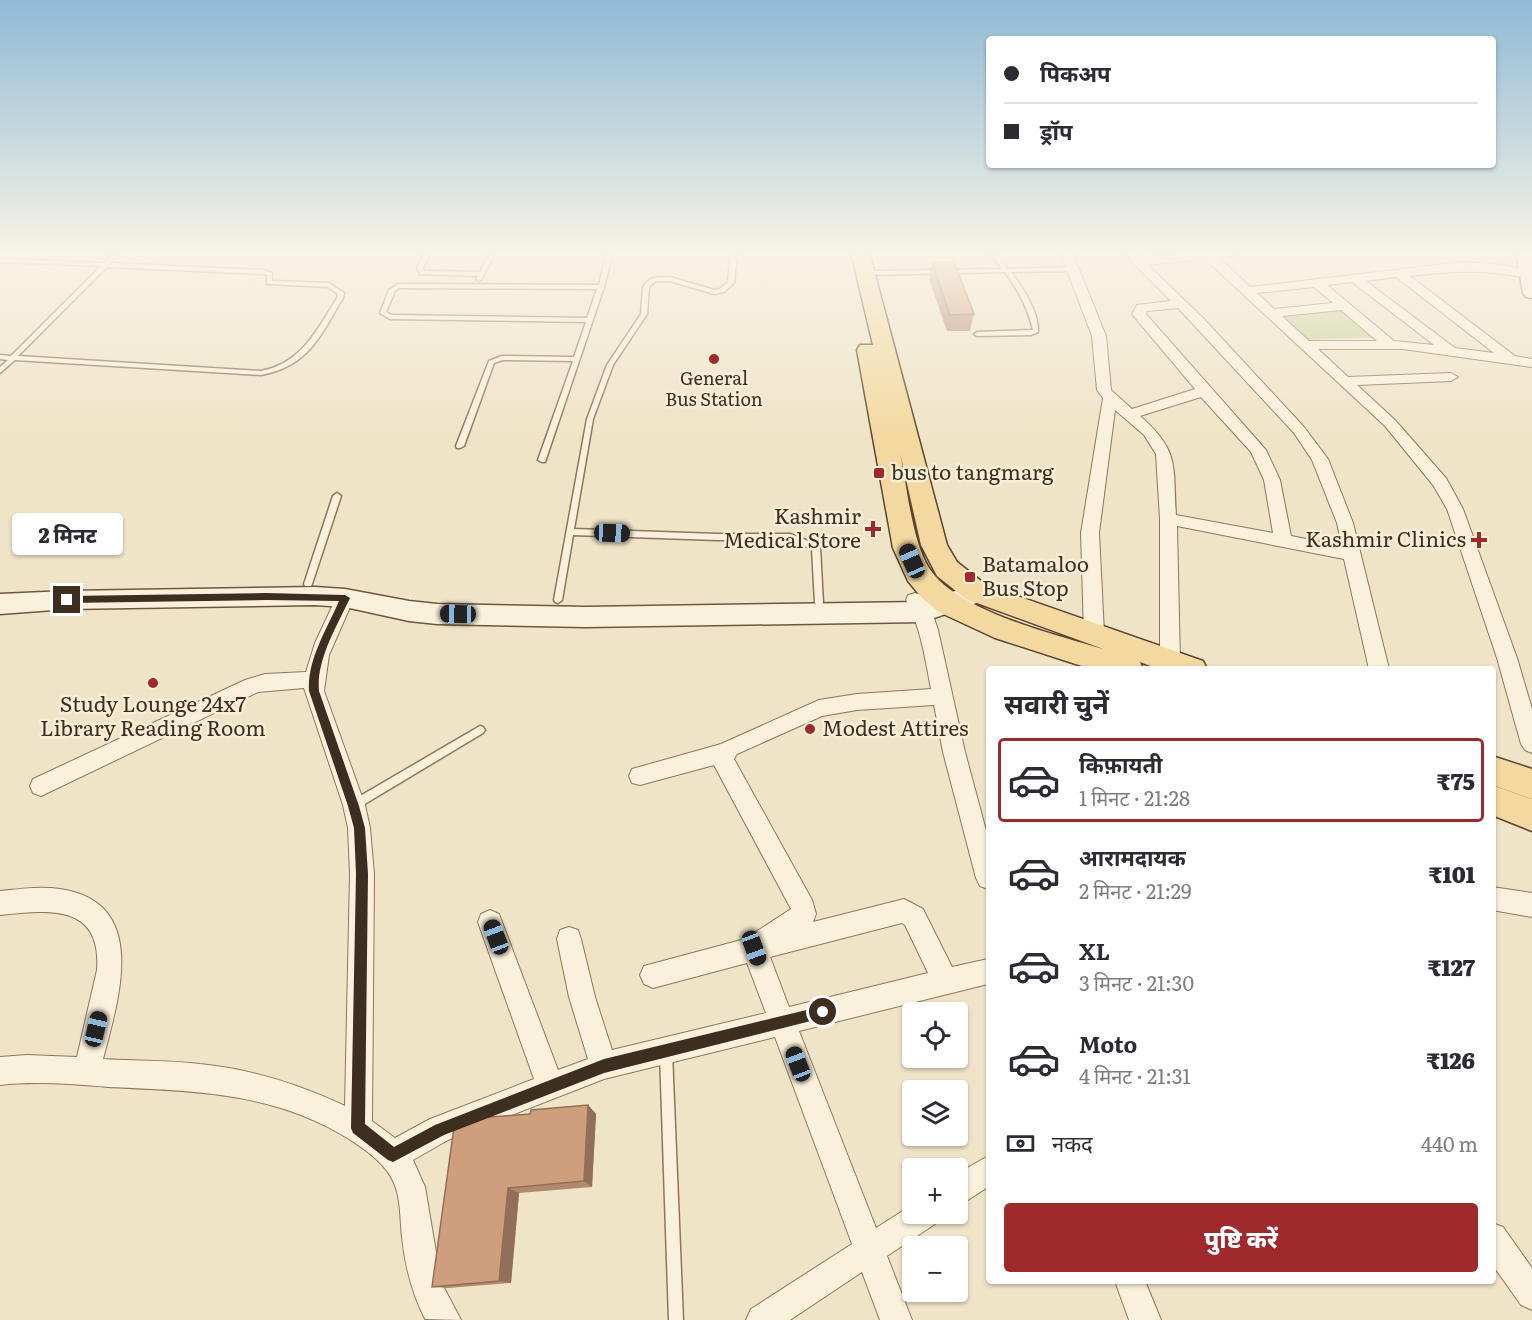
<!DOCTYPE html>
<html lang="hi">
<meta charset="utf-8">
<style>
body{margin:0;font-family:Literata,"Noto Sans Devanagari",serif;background:#f7f7f7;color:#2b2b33;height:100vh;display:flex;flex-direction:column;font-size:22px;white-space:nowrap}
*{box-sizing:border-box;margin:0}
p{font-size:20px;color:#7c7c81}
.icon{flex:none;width:33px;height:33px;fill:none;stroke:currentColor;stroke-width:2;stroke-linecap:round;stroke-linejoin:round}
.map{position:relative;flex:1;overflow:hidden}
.details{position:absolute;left:986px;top:666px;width:510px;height:618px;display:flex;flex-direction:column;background:#fff;border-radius:6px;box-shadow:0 2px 4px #0004}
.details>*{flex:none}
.banner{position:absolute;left:986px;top:36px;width:510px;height:132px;border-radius:6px;box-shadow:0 2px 4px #0004;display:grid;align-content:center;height:132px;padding:0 18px;background:#fff}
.tools{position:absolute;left:902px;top:1002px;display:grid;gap:12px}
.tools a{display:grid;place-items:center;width:66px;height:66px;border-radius:6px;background:#fff;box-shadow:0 2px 4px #0004;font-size:30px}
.end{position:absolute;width:27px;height:27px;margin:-14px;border:8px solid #3d2e20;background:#fff;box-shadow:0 0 0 3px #fff}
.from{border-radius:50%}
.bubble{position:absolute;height:42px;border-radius:6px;background:#fff;box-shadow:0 2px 4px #0004;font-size:20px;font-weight:800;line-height:42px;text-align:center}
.car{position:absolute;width:18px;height:36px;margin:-18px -9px;border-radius:8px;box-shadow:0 0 4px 2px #0007;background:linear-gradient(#222 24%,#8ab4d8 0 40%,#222 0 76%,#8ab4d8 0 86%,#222 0)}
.banner b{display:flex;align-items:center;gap:21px;height:57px;font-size:22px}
.banner b+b{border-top:2px solid #e1e1e2}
.banner i{width:15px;height:15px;background:#2b2b33}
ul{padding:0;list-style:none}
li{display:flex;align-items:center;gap:18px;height:84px;margin:0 12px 9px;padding:0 6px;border:3px solid transparent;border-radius:6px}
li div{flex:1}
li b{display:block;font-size:22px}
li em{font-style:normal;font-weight:800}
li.current{border-color:#9e2a2b}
li>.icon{width:54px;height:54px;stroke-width:1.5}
h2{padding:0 18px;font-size:27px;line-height:72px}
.pay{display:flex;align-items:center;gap:15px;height:66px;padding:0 18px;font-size:22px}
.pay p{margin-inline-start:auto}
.button{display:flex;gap:12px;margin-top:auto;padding:12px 18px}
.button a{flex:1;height:69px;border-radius:6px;background:#9e2a2b;color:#fff;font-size:24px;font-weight:800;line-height:69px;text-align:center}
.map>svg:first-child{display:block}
</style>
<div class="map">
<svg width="1532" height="1320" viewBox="0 0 1532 1320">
<rect width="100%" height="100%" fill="#f0e4c8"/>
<!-- green -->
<path fill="#c9cf9b" d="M 1344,306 L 1381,337 L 1300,340 L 1271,313 Z"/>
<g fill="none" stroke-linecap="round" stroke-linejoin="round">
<!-- lane casing -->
<g stroke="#8d765c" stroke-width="3">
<g id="lane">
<path d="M 115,252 L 121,252 L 110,263 L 264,270 L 272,273 L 272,281 L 329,283 L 344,293 L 343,298 C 320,336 309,366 261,375 L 15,360 L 0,373 L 0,367 L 8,360 L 0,359 L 0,355 L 11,356 L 101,266 L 0,262 L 0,258 L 104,263 ZM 107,267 L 263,274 L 267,275 L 267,284 L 328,287 L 338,294 L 337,298 C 317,330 302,363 261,371 L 18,356 Z"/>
<path d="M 425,252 L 431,252 L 423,268 L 424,271 L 480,272 L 490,252 L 496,252 L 481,280 L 479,281 L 476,279 L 478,276 L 420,274 L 417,268 Z"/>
<path d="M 607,252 L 613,252 L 604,287 L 545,462 L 542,462 L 538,460 L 573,361 L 503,360 L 494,363 L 464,446 L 460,448 L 457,448 L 456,446 L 489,361 L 502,356 L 574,357 L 586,322 L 390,319 L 380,313 L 389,290 L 398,284 L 599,285 ZM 399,288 L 597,289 L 587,318 L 391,315 L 386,312 L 395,291 Z"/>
<path d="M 731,252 L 737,252 L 734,283 L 724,292 L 714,294 L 670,281 L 656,281 L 649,287 L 647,314 L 613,365 L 593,419 L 574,529 L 717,534 L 790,534 L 819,545 L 820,547 L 823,603 L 819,606 L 815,603 L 812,549 L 789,540 L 717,540 L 573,535 L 562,600 L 558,603 L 555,602 L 554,600 L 587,419 L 607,365 L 641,314 L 643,287 L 647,282 L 653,278 L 670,277 L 714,290 L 720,289 L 728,282 Z"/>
<path d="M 989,252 L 995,252 L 1008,269 L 1072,267 L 1075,269 L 1072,271 L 1011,272 C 1023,288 1039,312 1038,332 L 1031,335 L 977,336 L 974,334 L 977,332 L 1033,330 C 1028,308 1018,290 1005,272 L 866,275 L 863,273 L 866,271 L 1002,269 Z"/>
<path d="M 337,493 L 341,496 L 312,584 L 311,586 L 305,586 L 304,584 L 333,496 Z"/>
<path d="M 480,726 L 483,727 L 485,730 L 483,733 L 358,808 L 354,810 L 350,808 L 349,805 L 350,802 Z"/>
<path d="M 666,1047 L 670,1049 L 672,1053 L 683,1320 L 669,1320 L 660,1053 L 662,1049 Z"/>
</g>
</g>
<!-- street casing -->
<g stroke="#8d765c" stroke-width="2">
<g id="street">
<path d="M 1060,252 L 1072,252 L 1106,336 L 1111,390 L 1132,409 L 1195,389 L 1132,314 L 1137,305 L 1171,301 L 1122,252 L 1135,252 L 1141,258 L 1197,252 L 1239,252 L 1233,256 L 1218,257 L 1250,287 L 1462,262 L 1503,265 L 1532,271 L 1532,277 L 1528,278 C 1483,269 1454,271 1410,276 L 1515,356 L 1532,359 L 1532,367 L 1403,349 L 1318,349 L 1348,377 L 1451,373 L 1458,377 L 1451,381 L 1357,385 L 1395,420 L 1446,478 L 1463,509 L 1517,658 L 1532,709 L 1532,753 L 1525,750 L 1521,744 L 1497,658 L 1447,509 L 1433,485 L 1385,426 L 1205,259 L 1148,265 L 1204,319 L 1304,427 L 1328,459 L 1353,523 L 1389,669 L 1369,669 L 1344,559 L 1177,526 L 1180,662 L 1177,667 L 1163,667 L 1160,662 L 1160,519 L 1156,454 L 1144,435 L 1115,410 L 1099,533 L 1104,633 L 1101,638 L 1094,640 L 1087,638 L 1084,633 L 1081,533 L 1103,398 L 1097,390 L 1092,336 ZM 1396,277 L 1494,353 L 1455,348 L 1366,281 ZM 1352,282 L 1434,345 L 1394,341 L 1327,285 ZM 1314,287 L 1333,303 L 1274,309 L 1257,293 ZM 1178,308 L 1294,433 L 1312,460 L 1337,523 L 1342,546 L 1291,536 L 1280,480 L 1266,450 L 1146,314 L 1147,311 ZM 1341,310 L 1377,341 L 1309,341 L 1282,316 ZM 1201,397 L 1251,452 L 1264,480 L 1273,533 L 1176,515 C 1173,465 1180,451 1140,416 Z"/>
<path d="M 345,591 L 351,593 L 354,598 L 329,655 L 324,691 L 365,805 L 370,828 L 374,874 L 372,1121 L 395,1138 L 430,1119 L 534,1079 L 478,922 L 481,914 L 490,910 L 499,914 L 558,1070 L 588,1059 L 569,997 L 557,939 L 560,930 L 569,927 L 578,930 L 581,939 L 595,997 L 612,1050 L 766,1013 L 747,963 L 653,988 L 644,984 L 640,975 L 644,966 L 745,939 L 791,909 L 714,765 L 640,785 L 632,783 L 629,776 L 632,769 L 721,744 L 819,700 L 857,694 L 931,689 C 925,658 921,628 906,600 L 908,595 L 915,593 L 922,595 L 932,612 L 938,630 L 965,752 L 988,838 L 988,889 L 980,886 L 976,878 L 943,752 L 934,705 L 857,710 L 822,716 L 737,754 L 734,759 L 812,900 L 816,914 L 813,922 L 904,899 L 923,909 L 952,967 L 988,959 L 988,984 L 799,1031 L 876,1228 L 912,1205 L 912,1214 L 940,1214 L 935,1224 L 887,1256 L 912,1320 L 880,1320 L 862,1272 L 790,1320 L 746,1320 L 751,1309 L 852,1244 L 775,1037 L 604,1079 L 448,1140 L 413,1160 L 425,1187 L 441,1282 L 461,1320 L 425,1319 C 412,1293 405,1267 402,1237 C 400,1220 401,1199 394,1183 C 386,1164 366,1150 349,1139 C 274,1092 194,1091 109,1087 C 72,1084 36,1081 0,1085 L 0,1057 L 27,1055 L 77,1057 L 97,970 C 102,903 48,910 0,915 L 0,891 C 20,889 40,886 60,889 C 151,902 118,1001 103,1059 C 135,1061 168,1060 200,1064 C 250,1069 299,1084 345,1106 L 350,874 L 348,828 L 343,805 L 304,688 L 258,692 L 41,796 L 33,793 L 30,786 L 33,779 L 245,680 L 265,674 L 306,672 L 315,643 L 336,598 L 339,593 ZM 902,923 L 905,925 L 928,973 L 789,1007 L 770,957 Z"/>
<path d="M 1492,887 L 1532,893 L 1532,917 L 1492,910 Z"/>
<path d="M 988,1156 L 988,1187 L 957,1207 L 957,1174 Z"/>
<path d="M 1492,1223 L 1503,1227 L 1532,1268 L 1532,1310 L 1521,1305 L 1492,1264 Z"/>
<path d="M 1115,1281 L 1145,1281 L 1161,1320 L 1129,1320 Z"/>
</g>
</g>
<!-- secondary casing -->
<g stroke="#6f573f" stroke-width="3">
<g id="secondary">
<path d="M 1516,252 L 1532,252 L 1532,298 L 1526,297 L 1523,293 Z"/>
<path d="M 970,586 L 979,588 L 983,595 L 979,602 L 923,622 L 585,627 L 437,624 L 409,621 L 345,607 L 315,605 L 67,609 L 0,614 L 0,594 L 67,591 L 315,587 L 345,589 L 409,601 L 437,604 L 585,607 L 922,602 Z"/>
</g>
</g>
<!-- primary casing -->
<g stroke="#5b4430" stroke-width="3">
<g id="primary">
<path d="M 851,252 L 869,252 L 947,545 L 957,562 L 986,585 L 1203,661 L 1207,669 L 1158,669 L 1140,662 L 1143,669 L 1091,669 L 995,638 L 939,612 L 922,598 L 908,581 L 893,548 L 857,350 L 860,345 L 873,345 ZM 900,453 L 921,545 L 937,576 L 966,599 L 1106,650 C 1058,635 957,612 929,568 C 912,541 907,486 900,453 Z"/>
<path d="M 1492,756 L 1532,769 L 1532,799 L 1492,785 Z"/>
<path d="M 1492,785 L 1532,799 L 1532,831 L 1492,815 Z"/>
</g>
</g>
<!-- lane -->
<use href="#lane" fill="#faf1dc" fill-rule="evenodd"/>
<!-- street -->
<use href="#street" fill="#faf1dc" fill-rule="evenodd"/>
<!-- secondary -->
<use href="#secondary" fill="#faf1dc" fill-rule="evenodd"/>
<!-- primary -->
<use href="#primary" fill="#f3d9a0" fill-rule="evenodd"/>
</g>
<!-- wall -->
<g fill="#b2896c">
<path d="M 932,262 L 974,314 L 970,331 L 947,331 L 929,279 Z"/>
<path d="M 588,1105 L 596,1114 L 592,1187 L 519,1193 L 511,1283 L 448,1288 L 432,1287 L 530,1114 Z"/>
</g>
<!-- shaded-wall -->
<g fill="#916f58">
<path d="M 588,1105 L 596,1114 L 592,1187 L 584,1181 Z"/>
<path d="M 508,1188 L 519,1193 L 511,1283 L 499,1281 Z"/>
</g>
<!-- building -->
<g fill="#cf9f7d" stroke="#916f58" stroke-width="1.5">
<path d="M 932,262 L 954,262 L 974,314 L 950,315 Z"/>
<path d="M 588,1105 L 584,1181 L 508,1188 L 499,1281 L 432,1287 L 454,1127 L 476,1118 L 530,1114 L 531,1110 Z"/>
</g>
<!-- sky -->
<linearGradient id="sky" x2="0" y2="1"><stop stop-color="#8fbad6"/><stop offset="0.58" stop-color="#f8f3e6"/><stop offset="1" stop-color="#f8f3e6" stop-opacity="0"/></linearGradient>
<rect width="1532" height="437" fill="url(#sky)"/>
<!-- route -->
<path fill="#3d2e20" d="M 266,593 L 345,595 L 350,598 C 337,626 316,660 319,691 L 359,806 L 365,828 L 368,874 L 365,1124 L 394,1147 L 435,1125 L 604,1059 L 823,1006 L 827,1008 L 829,1012 L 827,1017 L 604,1073 L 444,1135 L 393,1162 L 388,1160 L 353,1133 L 351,1128 L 356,874 L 354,828 L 348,806 L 309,691 C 307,660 327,629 339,601 L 266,600 L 67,603 L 63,600 L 67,596 Z"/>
<!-- markers -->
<g fill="#9e2a2b" stroke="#f7eed8" stroke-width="2">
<circle cx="714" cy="359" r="6"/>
<rect x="873" y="467" width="12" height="12" rx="3"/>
<path d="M870 520h6v6h6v6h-6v6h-6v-6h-6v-6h6z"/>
<path d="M1476 531h6v6h6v6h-6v6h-6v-6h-6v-6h6z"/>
<rect x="964" y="571" width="12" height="12" rx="3"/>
<circle cx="153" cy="683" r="6"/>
<circle cx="810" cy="729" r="6"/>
</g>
<g text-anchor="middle" stroke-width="5" stroke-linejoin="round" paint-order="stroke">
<!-- far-poi labels -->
<g font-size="18" fill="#3d2e20" stroke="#f7eed8">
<text x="714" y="385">General<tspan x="714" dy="21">Bus Station</tspan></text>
</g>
<!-- poi labels -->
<g font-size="21" fill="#3d2e20" stroke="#f7eed8" text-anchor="start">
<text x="891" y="480">bus to tangmarg</text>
<text x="861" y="524" text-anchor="end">Kashmir<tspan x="861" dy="24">Medical Store</tspan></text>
<text x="1466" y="547" text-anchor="end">Kashmir Clinics</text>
<text x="982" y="572">Batamaloo<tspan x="982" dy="24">Bus Stop</tspan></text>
<text x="153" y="712" text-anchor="middle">Study Lounge 24x7<tspan x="153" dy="24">Library Reading Room</tspan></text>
<text x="822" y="736">Modest Attires</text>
</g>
</g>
</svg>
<div class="tools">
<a><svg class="icon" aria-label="locate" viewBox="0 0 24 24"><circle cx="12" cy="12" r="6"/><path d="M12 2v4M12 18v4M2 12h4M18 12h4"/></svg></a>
<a><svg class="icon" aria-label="layers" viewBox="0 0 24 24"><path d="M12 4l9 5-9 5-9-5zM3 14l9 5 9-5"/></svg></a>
<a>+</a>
<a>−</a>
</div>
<i class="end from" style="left:823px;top:1012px"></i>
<i class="end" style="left:67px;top:600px"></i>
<div class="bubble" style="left:12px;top:513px;width:111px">2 मिनट</div>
<i class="car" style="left:612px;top:533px;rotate:92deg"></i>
<i class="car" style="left:912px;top:561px;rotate:336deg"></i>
<i class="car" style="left:458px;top:614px;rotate:271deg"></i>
<i class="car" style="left:496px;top:937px;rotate:339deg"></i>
<i class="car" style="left:754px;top:948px;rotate:160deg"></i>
<i class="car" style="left:96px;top:1029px;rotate:13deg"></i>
<i class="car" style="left:798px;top:1064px;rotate:339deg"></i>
<div class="banner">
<b><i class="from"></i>पिकअप</b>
<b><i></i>ड्रॉप</b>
</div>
<section class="details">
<h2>सवारी चुनें</h2>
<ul>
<li class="current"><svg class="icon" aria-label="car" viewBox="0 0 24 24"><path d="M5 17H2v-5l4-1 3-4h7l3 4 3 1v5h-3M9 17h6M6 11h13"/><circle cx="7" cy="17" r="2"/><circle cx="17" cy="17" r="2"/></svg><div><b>किफ़ायती</b><p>1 मिनट · 21:28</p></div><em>₹75</em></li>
<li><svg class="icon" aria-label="car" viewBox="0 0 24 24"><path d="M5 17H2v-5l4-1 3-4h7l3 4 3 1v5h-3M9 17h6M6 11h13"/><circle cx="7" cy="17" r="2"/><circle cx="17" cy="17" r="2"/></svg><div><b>आरामदायक</b><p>2 मिनट · 21:29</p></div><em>₹101</em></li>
<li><svg class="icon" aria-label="car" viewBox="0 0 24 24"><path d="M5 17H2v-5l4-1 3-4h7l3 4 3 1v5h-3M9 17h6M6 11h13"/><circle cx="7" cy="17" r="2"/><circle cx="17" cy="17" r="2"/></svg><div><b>XL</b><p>3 मिनट · 21:30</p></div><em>₹127</em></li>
<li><svg class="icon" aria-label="car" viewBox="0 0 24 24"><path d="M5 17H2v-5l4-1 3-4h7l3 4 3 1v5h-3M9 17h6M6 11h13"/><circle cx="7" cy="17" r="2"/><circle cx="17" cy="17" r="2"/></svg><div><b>Moto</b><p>4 मिनट · 21:31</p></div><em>₹126</em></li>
</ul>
<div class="pay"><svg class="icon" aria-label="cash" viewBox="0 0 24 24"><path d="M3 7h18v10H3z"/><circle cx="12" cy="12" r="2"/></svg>नकद<p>440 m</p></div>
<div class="button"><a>पुष्टि करें</a></div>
</section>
</div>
